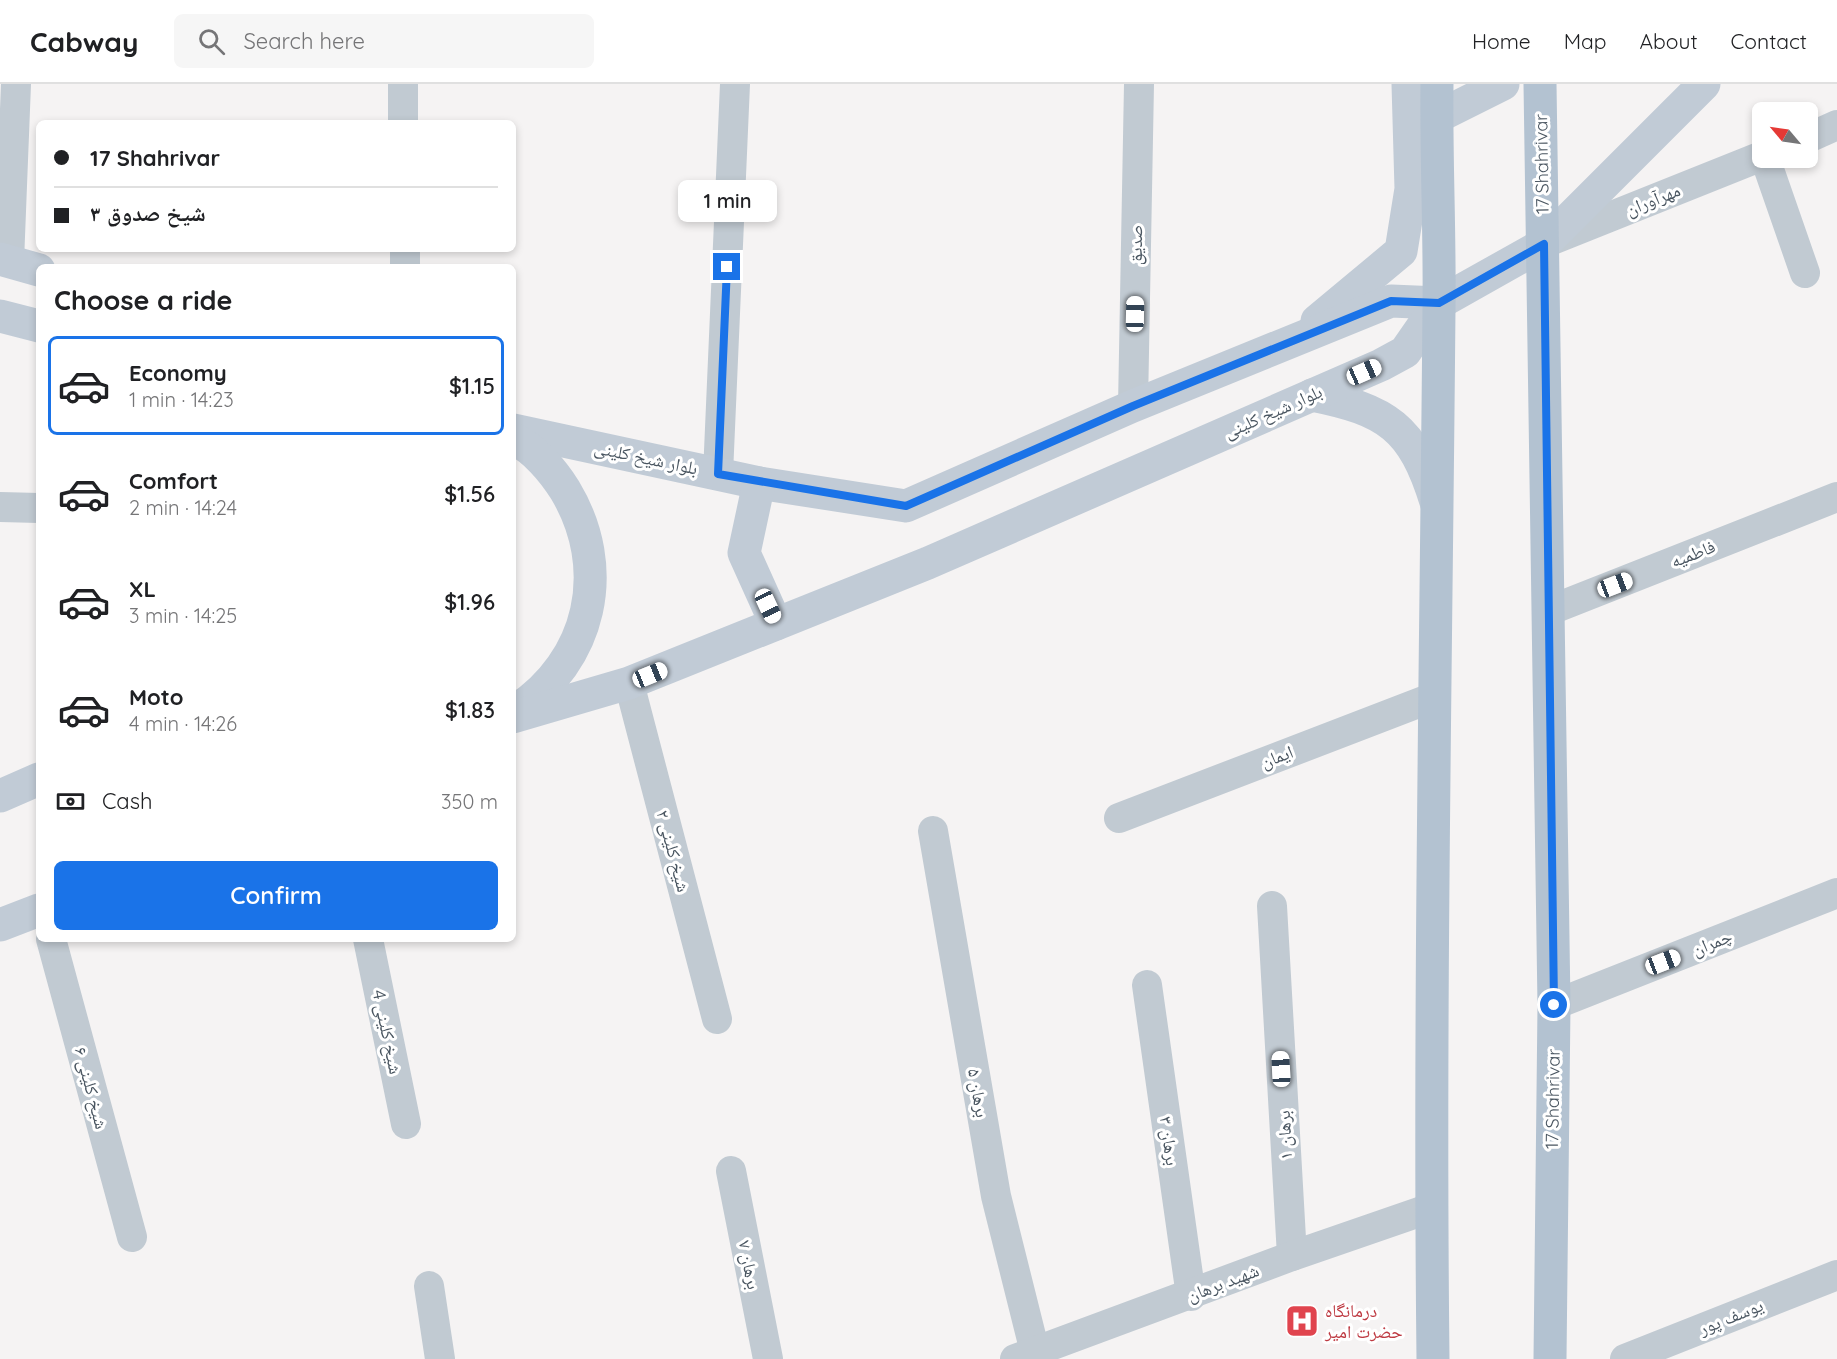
<!DOCTYPE html>
<meta charset="utf-8">
<style>
body{margin:0;font-family:Quicksand,"Noto Naskh Arabic",sans-serif;background:#f6f6f6;color:#202124;height:100vh;display:flex;flex-direction:column;font-size:22px;white-space:nowrap}
*{box-sizing:border-box;margin:0}
p{font-size:20px;color:#757577}
.icon{flex:none;width:33px;height:33px;fill:none;stroke:currentColor;stroke-width:2;stroke-linecap:round;stroke-linejoin:round}
.map{position:relative;flex:1;overflow:hidden}
.drawer{position:absolute;left:36px;top:180px;width:480px;height:678px;display:flex;flex-direction:column;background:#fff;border-radius:9px;box-shadow:0 3px 9px #0003}
.drawer>*{flex:none}
.top-card{position:absolute;left:36px;top:36px;width:480px;height:132px;border-radius:9px;box-shadow:0 3px 9px #0003;display:grid;align-content:center;height:132px;padding:0 18px;background:#fff}
.needle{width:39px;rotate:299deg}
.controls{position:absolute;left:1752px;top:18px;display:grid;gap:12px}
.controls a{display:grid;place-items:center;width:66px;height:66px;border-radius:9px;background:#fff;box-shadow:0 3px 9px #0003;font-size:30px}
.end{position:absolute;width:27px;height:27px;margin:-14px;border:8px solid #1a73e8;background:#fff;box-shadow:0 0 0 3px #fff}
.from{border-radius:50%}
.bubble{position:absolute;height:42px;border-radius:9px;background:#fff;box-shadow:0 3px 9px #0003;font-size:20px;font-weight:600;line-height:42px;text-align:center}
.car{position:absolute;width:18px;height:36px;margin:-18px -9px;border-radius:8px;box-shadow:0 0 4px 2px #0007;background:linear-gradient(#fff 24%,#345 0 40%,#fff 0 76%,#345 0 86%,#fff 0)}
.top-card b{display:flex;align-items:center;gap:21px;height:57px;font-size:22px}
.top-card b+b{border-top:2px solid #e0e0e0}
.top-card i{width:15px;height:15px;background:#202124}
ul{padding:0;list-style:none}
li{display:flex;align-items:center;gap:18px;height:99px;margin:0 12px 9px;padding:0 6px;border:3px solid transparent;border-radius:9px}
li div{flex:1}
li b{display:block;font-size:22px}
li em{font-style:normal;font-weight:600}
li.selected{border-color:#1a73e8}
li>.icon{width:54px;height:54px;stroke-width:1.5}
h2{padding:0 18px;font-size:27px;line-height:72px}
.pay{display:flex;align-items:center;gap:15px;height:66px;padding:0 18px;font-size:22px}
.pay p{margin-inline-start:auto}
.button{display:flex;gap:12px;margin-top:auto;padding:12px 18px}
.button a{flex:1;height:69px;border-radius:9px;background:#1a73e8;color:#fff;font-size:24px;font-weight:600;line-height:69px;text-align:center}
header{display:flex;align-items:center;gap:36px;box-sizing:border-box;height:84px;padding:0 30px;background:#fff;border-bottom:2px solid #e0e0e0}
header strong{font-size:28px}
nav{display:flex;gap:33px;margin-inline-start:auto;font-size:21px}
.search{width:420px;height:54px;background:#f6f6f6;display:flex;align-items:center;gap:15px;box-sizing:border-box;padding:0 21px;border-radius:9px;color:#757577;font-size:22px}
.map>svg:first-child{display:block}
</style>
<header>
<strong>Cabway</strong>
<div class="search"><svg class="icon" aria-label="search" viewBox="0 0 24 24"><circle cx="10" cy="10" r="6"/><path d="M15 15l6 6"/></svg>Search here</div>
<nav><a>Home</a><a>Map</a><a>About</a><a>Contact</a></nav>
</header>
<div class="map">
<svg width="1837" height="1275" viewBox="0 0 1837 1275">
<rect width="100%" height="100%" fill="#f5f3f3"/>
<g fill="none" stroke-linecap="round" stroke-linejoin="round">
<!-- street -->
<g stroke="#c1cad2" stroke-width="30">
<path d="M 403,0 L 403,39"/>
<path d="M 1808,54 L 1837,41"/>
<path d="M 1765,74 L 1805,189"/>
<path d="M 1547,158 L 1762,72"/>
<path d="M 405,165 L 405,183"/>
<path d="M 9,178 L 16,0"/>
<path d="M 1133,322 L 1139,0"/>
<path d="M 718,390 L 735,0"/>
<path d="M 0,423 L 39,424"/>
<path d="M 1548,527 L 1837,413"/>
<path d="M 629,599 L 717,935"/>
<path d="M 1119,734 L 1434,613"/>
<path d="M 933,747 L 996,1112 L 1035,1268"/>
<path d="M 1272,822 L 1292,1172"/>
<path d="M 51,855 L 132,1153"/>
<path d="M 368,855 L 406,1040"/>
<path d="M 1147,901 L 1191,1212"/>
<path d="M 1554,921 L 1837,809"/>
<path d="M 731,1087 L 768,1275"/>
<path d="M 429,1202 L 440,1275"/>
<path d="M 1015,1275 L 1292,1172 L 1431,1124"/>
<path d="M 1625,1275 L 1837,1191"/>
</g>
<!-- secondary -->
<g stroke="#c1cbd6" stroke-width="33">
<path d="M 1437,33 L 1503,0"/>
<path d="M 0,175 L 39,186"/>
<path d="M 0,232 L 39,242"/>
<path d="M 1317,237 L 1401,167 L 1411,105 L 1408,0"/>
<path d="M 1312,311 C 1387,326 1413,343 1436,418"/>
<path d="M 513,346 L 759,399 L 906,422 L 1133,322 L 1391,217 L 1439,219"/>
<path d="M 513,355 C 534,364 553,387 565,406 C 612,484 592,577 515,627"/>
<path d="M 759,399 L 744,469 L 776,540"/>
<path d="M 513,633 L 629,599 L 928,479 L 1381,281 L 1405,268 L 1439,219 L 1544,160 L 1704,0"/>
<path d="M 0,712 L 39,695"/>
<path d="M 0,841 L 39,826"/>
</g>
<!-- primary -->
<g stroke="#b3c2d1" stroke-width="33">
<path d="M 1540,0 L 1554,921 L 1550,1275"/>
<path d="M 1433,1275 C 1429,925 1436,574 1439,224 C 1440,150 1436,75 1437,0"/>
</g>
</g>
<g fill="none" stroke-linecap="round" stroke-linejoin="round">
<!-- route -->
<path stroke="#1a73e8" stroke-width="8" d="M 727,183 L 718,390 L 906,422 L 1133,322 L 1391,217 L 1439,219 L 1544,160 L 1554,921"/>
</g>
<!-- icons -->
<defs>
<g id="hospital-square" transform="scale(1.725)"><rect x="-9" y="-9" width="18" height="18" rx="4" fill="#e0444e" stroke="#fff"/><path d="M-5-5h3v3.5h4V-5h3V5h-3V1.5h-4V5h-3Z" fill="#fff"/></g>
</defs>
<g fill-rule="evenodd">
<use href="#hospital-square" x="1302" y="1237"/>
</g>
<g text-anchor="middle" stroke-width="6" stroke-linejoin="round" paint-order="stroke">
<!-- street labels -->
<g font-size="18" fill="#4a5661" stroke="#fff">
<text transform="translate(1542 80) rotate(-91)" y="6">17 Shahrivar</text>
<text transform="translate(1653 116) rotate(-22)" y="6">مهرآوران</text>
<text transform="translate(1136 161) rotate(-89)" y="6">صدیق</text>
<text transform="translate(1273 328) rotate(-24)" y="6">بلوار شیخ کلینی</text>
<text transform="translate(646 374) rotate(12)" y="6">بلوار شیخ کلینی</text>
<text transform="translate(1693 470) rotate(-21)" y="6">فاطمیه</text>
<text transform="translate(1277 673) rotate(-21)" y="6">ایمان</text>
<text transform="translate(673 767) rotate(75)" y="6">شیخ کلینی ۲</text>
<text transform="translate(1712 859) rotate(-22)" y="6">چمران</text>
<text transform="translate(387 948) rotate(78)" y="6">شیخ کلینی 4</text>
<text transform="translate(91 1004) rotate(75)" y="6">شیخ کلینی ۶</text>
<text transform="translate(978 1009) rotate(80)" y="6">برهان ۵</text>
<text transform="translate(1553 1015) rotate(-89)" y="6">17 Shahrivar</text>
<text transform="translate(1285 1051) rotate(-93)" y="6">برهان ۱</text>
<text transform="translate(1169 1057) rotate(82)" y="6">برهان ۳</text>
<text transform="translate(749 1181) rotate(79)" y="6">برهان ۷</text>
<text transform="translate(1223 1199) rotate(-21)" y="6">شهید برهان</text>
<text transform="translate(1731 1233) rotate(-22)" y="6">یوسف پور</text>
</g>
<!-- health labels -->
<g font-size="18" fill="#be3a42" stroke="#fff" text-anchor="start">
<text x="1325" y="1233">درمانگاه<tspan x="1325" dy="21">حضرت امیر</tspan></text>
</g>
</g>
</svg>
<div class="controls">
<a><svg class="needle" viewBox="-14 -14 28 28"><path d="M0-13l5 13h-10z" fill="#e53935"/><path d="M0 13l5-13h-10z" fill="#757577"/></svg></a>
</div>
<i class="end from" style="left:1554px;top:921px"></i>
<i class="end" style="left:727px;top:183px"></i>
<div class="bubble" style="left:678px;top:96px;width:99px">1 min</div>
<i class="car" style="left:1135px;top:230px;rotate:1deg"></i>
<i class="car" style="left:1364px;top:288px;rotate:66deg"></i>
<i class="car" style="left:1615px;top:501px;rotate:69deg"></i>
<i class="car" style="left:768px;top:522px;rotate:155deg"></i>
<i class="car" style="left:650px;top:591px;rotate:68deg"></i>
<i class="car" style="left:1663px;top:878px;rotate:69deg"></i>
<i class="car" style="left:1281px;top:985px;rotate:357deg"></i>
<div class="top-card">
<b><i class="from"></i>17 Shahrivar</b>
<b><i></i>شیخ صدوق ۳</b>
</div>
<section class="drawer">
<h2>Choose a ride</h2>
<ul>
<li class="selected"><svg class="icon" aria-label="car" viewBox="0 0 24 24"><path d="M5 17H2v-5l4-1 3-4h7l3 4 3 1v5h-3M9 17h6M6 11h13"/><circle cx="7" cy="17" r="2"/><circle cx="17" cy="17" r="2"/></svg><div><b>Economy</b><p>1 min · 14:23</p></div><em>$1.15</em></li>
<li><svg class="icon" aria-label="car" viewBox="0 0 24 24"><path d="M5 17H2v-5l4-1 3-4h7l3 4 3 1v5h-3M9 17h6M6 11h13"/><circle cx="7" cy="17" r="2"/><circle cx="17" cy="17" r="2"/></svg><div><b>Comfort</b><p>2 min · 14:24</p></div><em>$1.56</em></li>
<li><svg class="icon" aria-label="car" viewBox="0 0 24 24"><path d="M5 17H2v-5l4-1 3-4h7l3 4 3 1v5h-3M9 17h6M6 11h13"/><circle cx="7" cy="17" r="2"/><circle cx="17" cy="17" r="2"/></svg><div><b>XL</b><p>3 min · 14:25</p></div><em>$1.96</em></li>
<li><svg class="icon" aria-label="car" viewBox="0 0 24 24"><path d="M5 17H2v-5l4-1 3-4h7l3 4 3 1v5h-3M9 17h6M6 11h13"/><circle cx="7" cy="17" r="2"/><circle cx="17" cy="17" r="2"/></svg><div><b>Moto</b><p>4 min · 14:26</p></div><em>$1.83</em></li>
</ul>
<div class="pay"><svg class="icon" aria-label="cash" viewBox="0 0 24 24"><path d="M3 7h18v10H3z"/><circle cx="12" cy="12" r="2"/></svg>Cash<p>350 m</p></div>
<div class="button"><a>Confirm</a></div>
</section>
</div>
